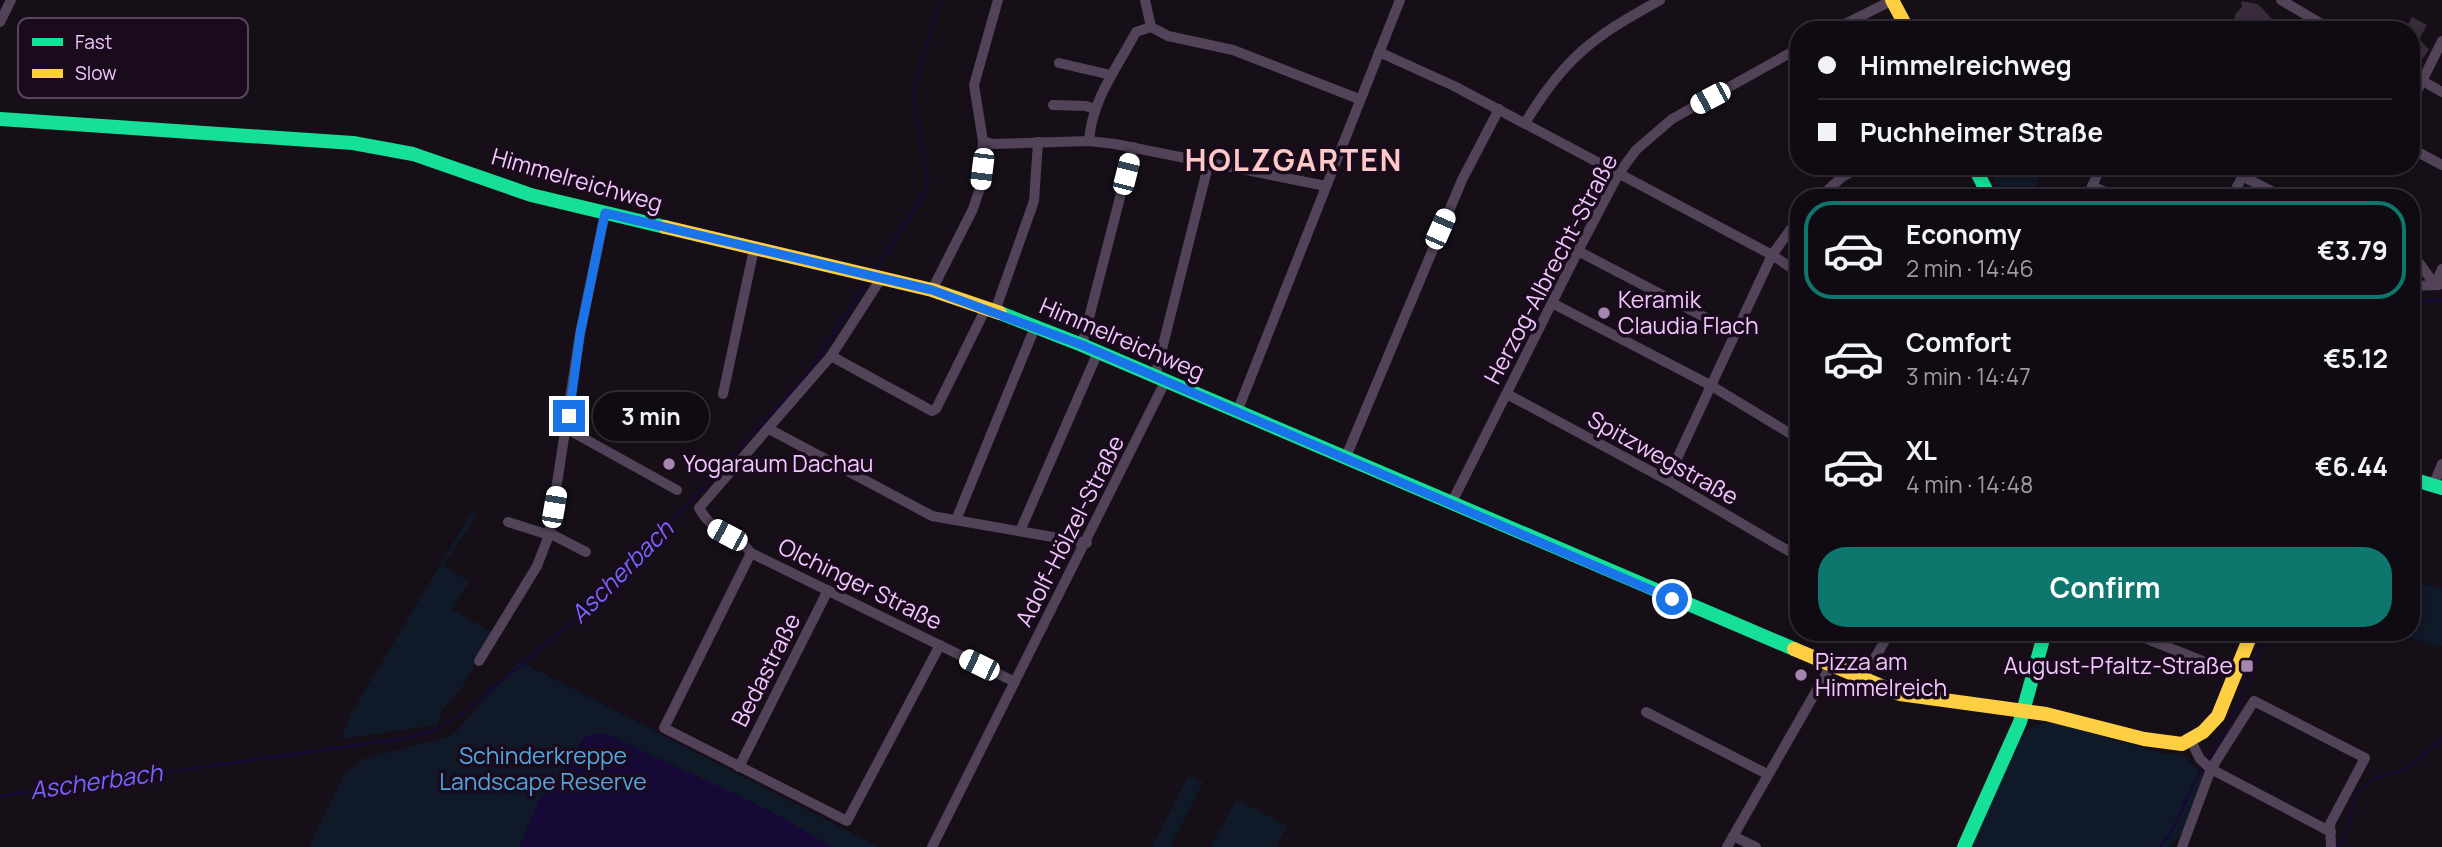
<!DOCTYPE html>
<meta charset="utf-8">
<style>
body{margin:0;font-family:Manrope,sans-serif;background:#19141b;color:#f1f3f6;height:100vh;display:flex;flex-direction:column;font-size:26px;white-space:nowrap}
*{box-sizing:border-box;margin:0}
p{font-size:23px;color:#9c9b9f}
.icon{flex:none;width:38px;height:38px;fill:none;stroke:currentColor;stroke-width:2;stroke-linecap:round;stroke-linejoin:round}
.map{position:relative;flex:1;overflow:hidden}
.sheet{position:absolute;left:1790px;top:189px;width:630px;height:452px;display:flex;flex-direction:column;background:#100b12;border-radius:28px;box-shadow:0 4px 10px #0003,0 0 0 2px #302b32}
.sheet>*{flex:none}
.banner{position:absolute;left:1790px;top:21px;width:630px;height:154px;border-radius:28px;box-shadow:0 4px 10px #0003,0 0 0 2px #302b32;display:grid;align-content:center;height:154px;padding:0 28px;background:#100b12}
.end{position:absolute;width:32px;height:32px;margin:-16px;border:9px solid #1a73e8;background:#fff;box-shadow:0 0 0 4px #fff}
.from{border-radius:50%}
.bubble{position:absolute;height:49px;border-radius:24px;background:#100b12;box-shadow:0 4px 10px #0003,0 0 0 2px #302b32;font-size:23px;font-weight:700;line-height:49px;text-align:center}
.car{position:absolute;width:21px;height:42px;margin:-21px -10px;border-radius:9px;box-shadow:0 0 5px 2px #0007;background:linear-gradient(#fff 24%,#345 0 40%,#fff 0 76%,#345 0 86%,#fff 0)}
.banner b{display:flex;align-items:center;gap:24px;height:66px;font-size:26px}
.banner b+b{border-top:2px solid #302b32}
.banner i{width:18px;height:18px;background:#f1f3f6}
ul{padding:12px 0 0;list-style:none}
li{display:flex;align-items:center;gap:21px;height:98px;margin:0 14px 10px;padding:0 14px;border:4px solid transparent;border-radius:28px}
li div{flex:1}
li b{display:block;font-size:26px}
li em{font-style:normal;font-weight:700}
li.selected{border-color:#0f766e}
li>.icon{width:63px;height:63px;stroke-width:1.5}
.action{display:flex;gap:14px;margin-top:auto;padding:14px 28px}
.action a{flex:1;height:80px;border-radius:28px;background:#0f766e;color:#fff;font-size:28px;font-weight:700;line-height:80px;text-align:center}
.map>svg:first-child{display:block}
</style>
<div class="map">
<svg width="2442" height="847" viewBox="0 0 2442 847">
<rect width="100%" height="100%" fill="#160f18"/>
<!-- green -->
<g fill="#101928">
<path d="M 1987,166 L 2040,166 L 2034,198 L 2003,198 Z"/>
<path d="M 472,512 L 479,514 L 443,565 L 469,582 L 452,610 L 492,632 L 463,686 L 442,710 L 437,725 L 341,739 L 351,714 Z"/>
<path d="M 2412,581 L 2442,589 L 2442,647 L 2392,632 L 2412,632 Z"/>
<path d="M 519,661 L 879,847 L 309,847 L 346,771 L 355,768 L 360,760 L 453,735 Z"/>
<path d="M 2052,722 L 2165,754 L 2183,755 L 2204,777 L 2182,835 L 2168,847 L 1971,847 C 1983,819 2009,745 2031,728 C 2038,723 2044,723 2052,722 Z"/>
<path d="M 1189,775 L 1203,782 L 1170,847 L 1152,847 Z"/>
<path d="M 1236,799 L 1287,825 L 1276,847 L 1211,847 Z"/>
</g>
<!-- water -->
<path fill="#160935" d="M 597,733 L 608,734 C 682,772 762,801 831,847 L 519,847 L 540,798 L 552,790 L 584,737 Z"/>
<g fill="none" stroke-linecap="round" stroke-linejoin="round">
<!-- stream -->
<g stroke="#160935" stroke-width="2.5">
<path d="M 875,270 L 922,197 L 928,181 L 913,93 L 940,0"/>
<path d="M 2412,302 L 2442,300"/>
<path d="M 2206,761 C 2234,722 2253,679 2265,632"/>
<path d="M 0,796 L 412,737 L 440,728 L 464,712 L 599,600 L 806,376 L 869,279"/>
<path d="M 2160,847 L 2170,835 L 2202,767"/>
<path d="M 2337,847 C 2353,830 2347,804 2363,787 C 2376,774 2393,775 2408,767 C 2420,760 2431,747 2442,738"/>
</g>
</g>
<!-- building -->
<g fill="#392b3c">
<path d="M 2241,1 L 2258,4 L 2274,21 L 2290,30 L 2236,30 L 2232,25 L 2236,13 L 2242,7 Z"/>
<path d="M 2412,17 L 2427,25 L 2419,39 L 2429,50 L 2419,63 L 2412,65 L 2412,30 L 2405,30 Z"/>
</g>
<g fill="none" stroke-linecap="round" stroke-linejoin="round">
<!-- street -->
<g stroke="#524359" stroke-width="10">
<path d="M 1145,0 L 1151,27 L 1168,36 L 1233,50 L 1359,99"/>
<path d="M 2281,0 L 2332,30"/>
<path d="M 0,22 L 11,0"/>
<path d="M 1833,30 L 1893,0"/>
<path d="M 1379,52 L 1454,86 L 1772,255 L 1799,273"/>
<path d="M 1059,63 L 1111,75"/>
<path d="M 2412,75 L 2442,92"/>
<path d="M 2412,101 L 2442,41"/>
<path d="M 1053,105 L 1086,106 L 1094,109"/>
<path d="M 1525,123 C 1565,57 1593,37 1660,0"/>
<path d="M 983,141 L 992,144 L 1089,141 L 1115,144 L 1326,186"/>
<path d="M 1089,141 C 1092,99 1117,68 1136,32 L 1151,27"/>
<path d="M 2412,149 L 2442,165"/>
<path d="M 2242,176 L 2285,198"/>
<path d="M 2092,186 L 2119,198"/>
<path d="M 1819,198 L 1842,177 L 1862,166"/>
<path d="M 2087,198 L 2101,166"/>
<path d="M 2231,198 L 2248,166"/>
<path d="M 1578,251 L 1735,333"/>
<path d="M 2412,260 L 2420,264 L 2435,285"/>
<path d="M 882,277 L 831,356 L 699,508 C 716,538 736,531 751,553 L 1015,682"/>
<path d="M 2435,285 L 2442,269"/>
<path d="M 2412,286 L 2439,285"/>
<path d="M 932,290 L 973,209 L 980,188 L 983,141 L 974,85 L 998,0"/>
<path d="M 1552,303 L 1710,385 L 1799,439"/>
<path d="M 995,311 L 1034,201 L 1038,142"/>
<path d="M 1082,345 L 1133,147"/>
<path d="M 831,356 L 932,411 L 936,409 L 986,308"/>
<path d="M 1155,377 L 1209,162"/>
<path d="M 723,394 L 754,249"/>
<path d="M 1507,394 L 1667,480 L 1799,557"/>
<path d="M 1237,412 L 1400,0"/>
<path d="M 567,429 L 677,490"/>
<path d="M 769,429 L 932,516 L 1087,543"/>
<path d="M 1345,459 L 1462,180 L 1499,109"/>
<path d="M 1667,480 L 1772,255 L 1799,218"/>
<path d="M 2433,486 L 2442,464"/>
<path d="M 1451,504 L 1578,251 L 1619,173 L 1636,150 L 1672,119 L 1799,48"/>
<path d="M 956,520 L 1035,327"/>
<path d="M 508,522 L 549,535"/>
<path d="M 1020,531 L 1098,352"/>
<path d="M 549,533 L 586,552"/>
<path d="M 751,553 L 664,728 L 847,821 L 940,645"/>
<path d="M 2130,632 L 2237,675"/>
<path d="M 479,661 L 537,566 L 549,535 L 580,334 L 605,213"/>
<path d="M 1862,680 L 1890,632"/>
<path d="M 1646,712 L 1767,774"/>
<path d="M 2191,741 L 2200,759 L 2211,769 L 2331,832"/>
<path d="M 739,767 L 828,590"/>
<path d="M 1733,836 L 1756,847"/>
<path d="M 932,847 L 1165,382"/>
<path d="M 1727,847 L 1830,667"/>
<path d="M 2182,847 L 2211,769 L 2254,701 L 2365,758 L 2330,824 L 2331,847"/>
</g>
<!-- fast -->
<g stroke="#16e098" stroke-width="14">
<path d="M 0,119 L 353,143 L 413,154 L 531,195 L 665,227"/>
<path d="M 1974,166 L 1990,198"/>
<path d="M 1000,313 L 1082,345 L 1794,649"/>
<path d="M 2412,479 L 2442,488"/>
<path d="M 1964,847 L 2020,722 L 2045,632"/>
</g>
<!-- slow -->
<g stroke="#ffcf43" stroke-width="14">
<path d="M 1892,0 L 1908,30"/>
<path d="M 665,227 L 932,290 L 1000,313"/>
<path d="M 1794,649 L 1900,694 L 2046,714 L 2144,739 L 2182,744 L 2203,732 L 2218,716 L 2252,632"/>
</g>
</g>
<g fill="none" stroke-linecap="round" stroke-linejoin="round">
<!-- route -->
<path stroke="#1a73e8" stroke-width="9" d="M 569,416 L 580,334 L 605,213 L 932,290 L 1082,345 L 1672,599"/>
</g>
<!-- markers -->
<g fill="#a586ae" stroke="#190b1c" stroke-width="2.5">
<circle cx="1604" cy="313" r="7"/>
<circle cx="669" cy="464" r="7"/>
<rect x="2240" y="659" width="14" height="14" rx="3.5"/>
<circle cx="1801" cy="675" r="7"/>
</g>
<g text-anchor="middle" stroke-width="7" stroke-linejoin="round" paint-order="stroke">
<!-- street labels -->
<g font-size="23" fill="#f2c6ff" stroke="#190b1c">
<text transform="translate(577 180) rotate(16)" y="8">Himmelreichweg</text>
<text transform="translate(1551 269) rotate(-62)" y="8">Herzog-Albrecht-Straße</text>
<text transform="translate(1122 339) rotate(23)" y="8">Himmelreichweg</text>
<text transform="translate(1663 458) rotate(29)" y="8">Spitzwegstraße</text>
<text transform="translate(1070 531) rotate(-63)" y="8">Adolf-Hölzel-Straße</text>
<text transform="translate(860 584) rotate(26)" y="8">Olchinger Straße</text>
<text transform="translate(766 670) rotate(-63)" y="8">Bedastraße</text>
</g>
<!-- poi labels -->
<g font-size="23" fill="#f2c6ff" stroke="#190b1c" text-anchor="start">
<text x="1618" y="308">Keramik<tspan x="1618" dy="26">Claudia Flach</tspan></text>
<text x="683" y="472">Yogaraum Dachau</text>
<text x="1815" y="670">Pizza am<tspan x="1815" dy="26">Himmelreich</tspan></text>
<text x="2233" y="674" text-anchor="end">August-Pfaltz-Straße</text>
</g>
<!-- park labels -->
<g font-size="23" fill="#52a5de" stroke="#190b1c">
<text x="543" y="764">Schinderkreppe<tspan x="543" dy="26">Landscape Reserve</tspan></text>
</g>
<!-- water labels -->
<g font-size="24" font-style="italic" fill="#7865ff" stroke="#190b1c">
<text transform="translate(622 572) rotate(-45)" y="8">Ascherbach</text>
<text transform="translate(96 782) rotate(-8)" y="8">Ascherbach</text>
</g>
<!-- district labels -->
<g font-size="30" font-weight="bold" letter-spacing="2" fill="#ffc9c8" stroke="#190b1c">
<text x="1294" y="171">HOLZGARTEN</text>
</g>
</g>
<!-- legend -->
<rect x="18" y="18" width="230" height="80" rx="10" fill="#190b1c" stroke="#5a4360" stroke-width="2"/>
<rect x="32" y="38" width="31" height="8" fill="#16e098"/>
<rect x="32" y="69" width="31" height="9" fill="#ffcf43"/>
<g font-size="19" fill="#f2c6ff">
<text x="75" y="49">Fast</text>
<text x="75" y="80">Slow</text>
</g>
</svg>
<i class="end from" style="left:1672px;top:599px"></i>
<i class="end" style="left:569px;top:416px"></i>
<div class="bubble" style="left:593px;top:392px;width:116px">3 min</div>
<i class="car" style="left:1710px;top:98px;rotate:242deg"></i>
<i class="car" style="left:982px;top:169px;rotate:187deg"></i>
<i class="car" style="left:1126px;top:174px;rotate:14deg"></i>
<i class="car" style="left:1440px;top:229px;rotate:24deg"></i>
<i class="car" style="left:554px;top:507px;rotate:10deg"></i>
<i class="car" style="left:727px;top:535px;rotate:298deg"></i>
<i class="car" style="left:979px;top:665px;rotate:296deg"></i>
<div class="banner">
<b><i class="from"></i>Himmelreichweg</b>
<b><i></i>Puchheimer Straße</b>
</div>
<section class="sheet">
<ul>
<li class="selected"><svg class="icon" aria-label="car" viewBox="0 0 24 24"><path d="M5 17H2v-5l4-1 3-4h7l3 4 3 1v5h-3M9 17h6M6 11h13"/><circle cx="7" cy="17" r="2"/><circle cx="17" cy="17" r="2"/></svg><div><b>Economy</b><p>2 min · 14:46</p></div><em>€3.79</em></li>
<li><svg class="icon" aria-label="car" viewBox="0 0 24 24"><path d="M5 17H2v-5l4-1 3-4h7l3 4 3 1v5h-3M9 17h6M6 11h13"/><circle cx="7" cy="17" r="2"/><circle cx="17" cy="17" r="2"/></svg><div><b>Comfort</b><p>3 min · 14:47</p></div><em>€5.12</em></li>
<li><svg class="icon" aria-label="car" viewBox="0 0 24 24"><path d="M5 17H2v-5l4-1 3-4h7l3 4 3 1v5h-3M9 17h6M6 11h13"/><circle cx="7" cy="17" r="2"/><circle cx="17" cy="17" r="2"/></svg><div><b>XL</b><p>4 min · 14:48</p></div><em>€6.44</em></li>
</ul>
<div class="action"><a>Confirm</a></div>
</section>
</div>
